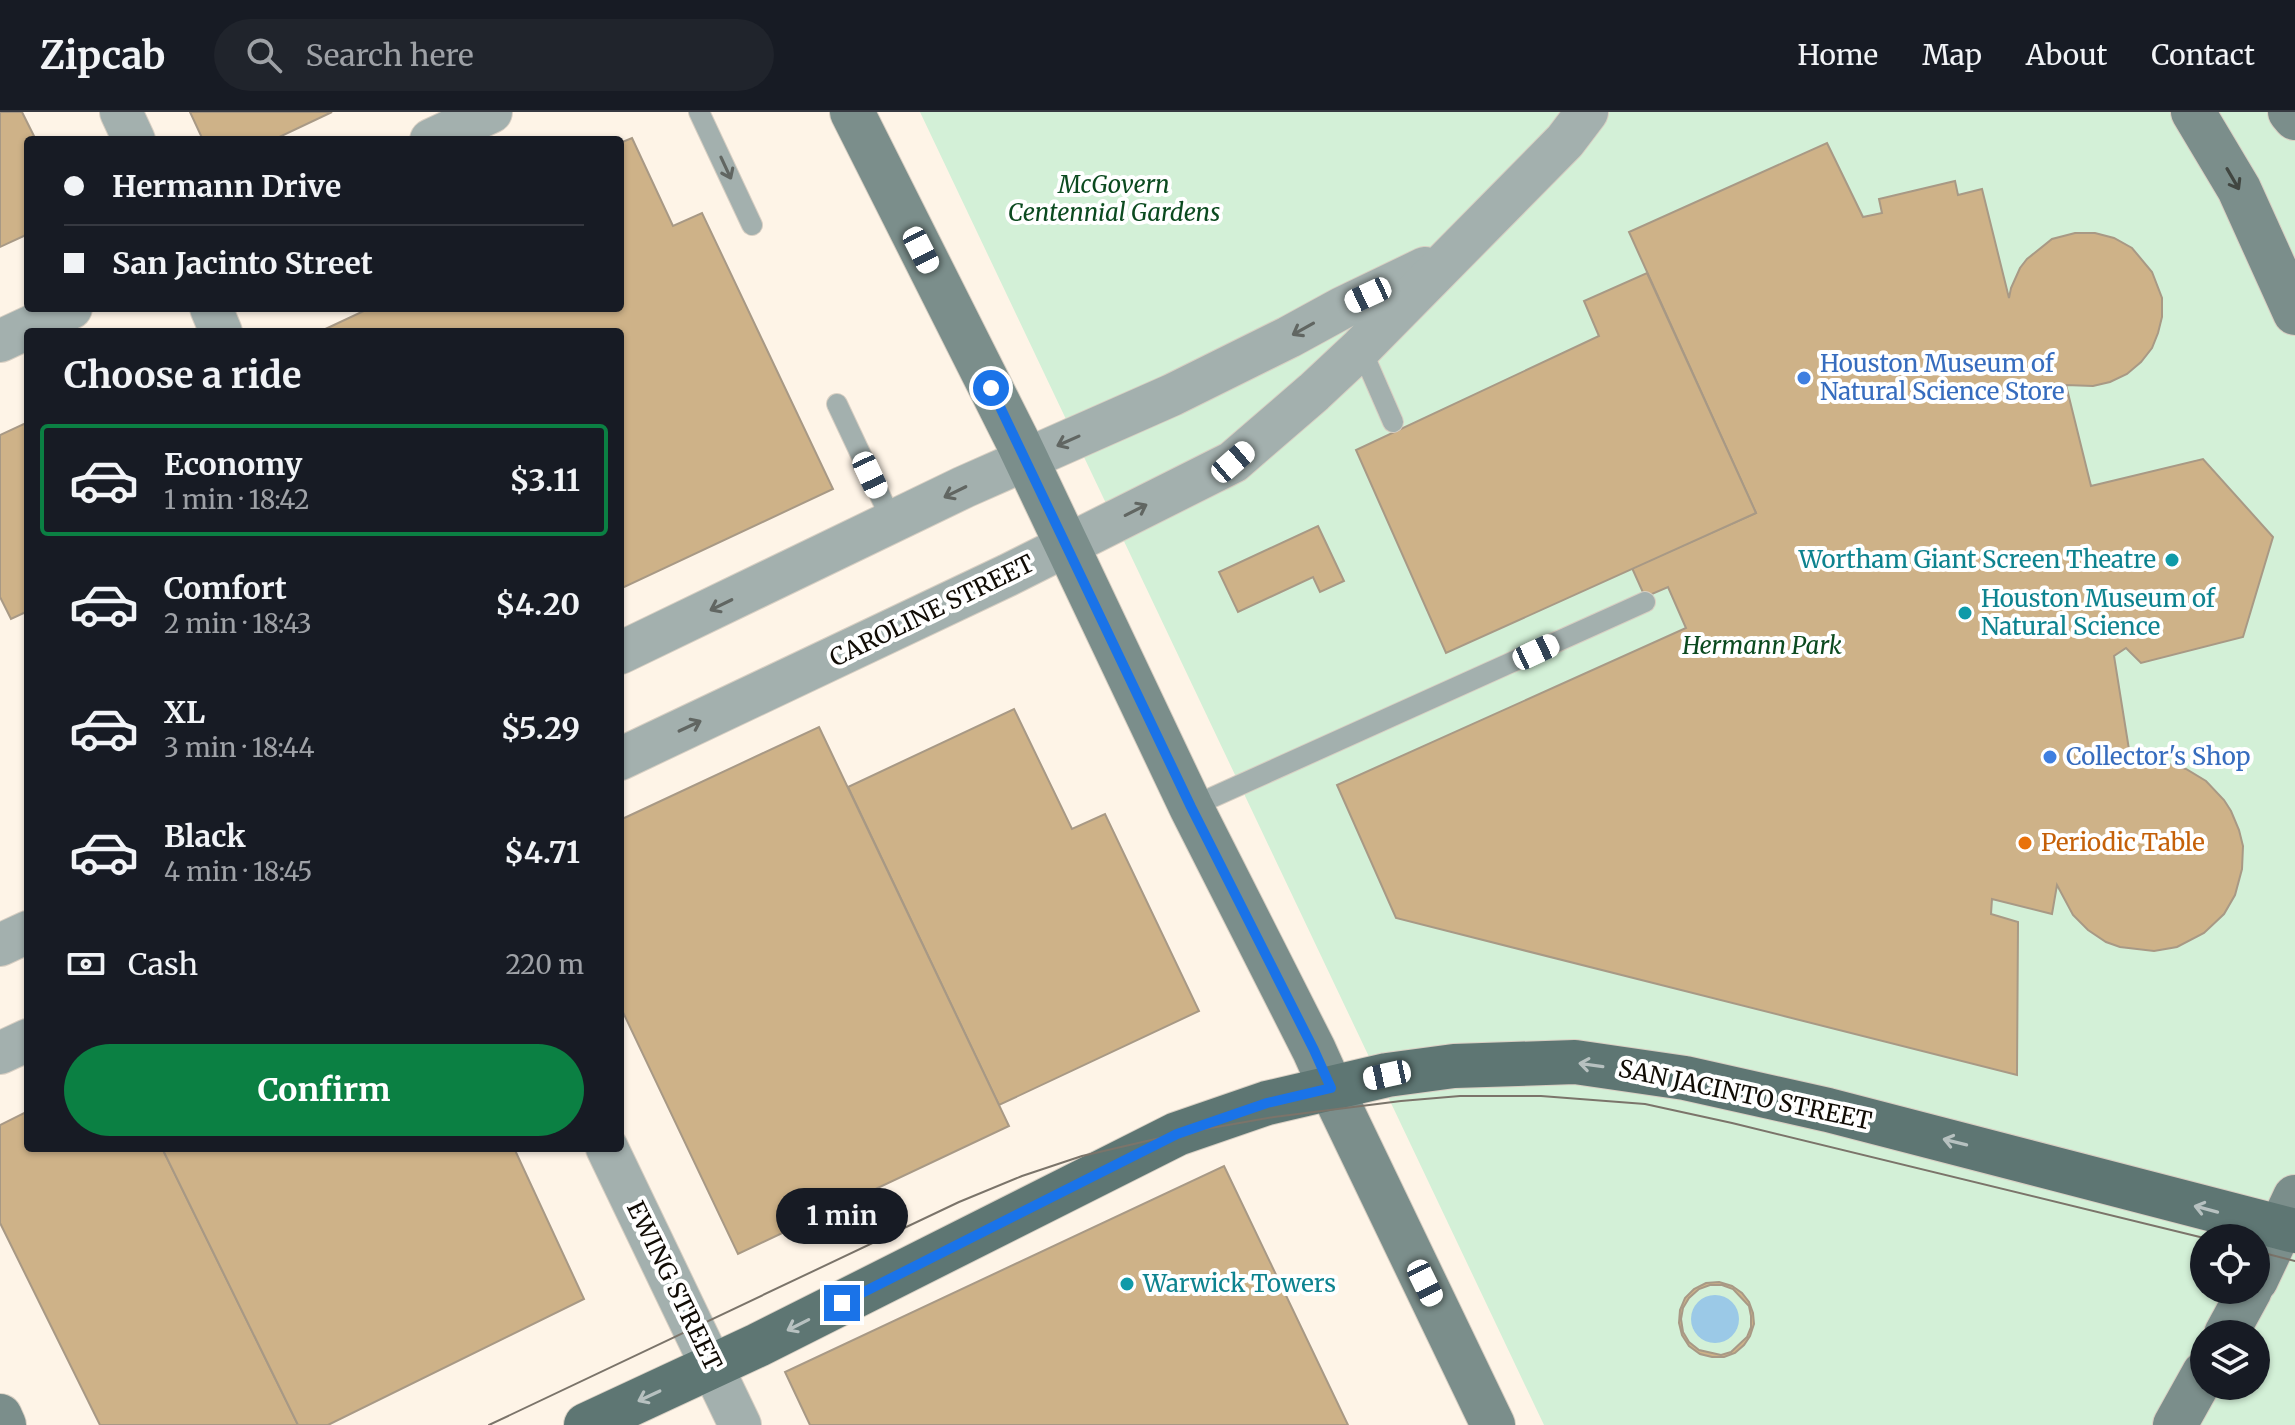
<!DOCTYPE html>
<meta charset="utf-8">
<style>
body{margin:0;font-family:Merriweather,serif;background:#20242c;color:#f1f3f6;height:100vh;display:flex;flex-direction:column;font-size:30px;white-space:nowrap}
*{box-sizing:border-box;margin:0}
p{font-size:26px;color:#9ea1a6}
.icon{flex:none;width:44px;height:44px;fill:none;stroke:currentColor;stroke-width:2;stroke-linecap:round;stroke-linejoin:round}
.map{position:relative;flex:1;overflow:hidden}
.side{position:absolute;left:24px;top:216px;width:600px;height:824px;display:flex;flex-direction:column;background:#171b24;border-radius:8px;box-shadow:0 2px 6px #0004}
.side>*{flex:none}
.guide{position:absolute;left:24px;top:24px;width:600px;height:176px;border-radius:8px;box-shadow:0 2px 6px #0004;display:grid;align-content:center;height:176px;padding:0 40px;background:#171b24}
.tools{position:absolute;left:2190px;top:1112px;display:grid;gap:16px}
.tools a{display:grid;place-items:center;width:80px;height:80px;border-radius:50%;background:#171b24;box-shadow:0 2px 6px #0004;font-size:40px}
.end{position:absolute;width:36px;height:36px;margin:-18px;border:10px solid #1a73e8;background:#fff;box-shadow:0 0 0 4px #fff}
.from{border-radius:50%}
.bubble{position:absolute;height:56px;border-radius:28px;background:#171b24;box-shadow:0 2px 6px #0004;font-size:26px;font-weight:700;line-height:56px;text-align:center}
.car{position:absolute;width:24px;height:48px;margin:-24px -12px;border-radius:10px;box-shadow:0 0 6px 2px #0007;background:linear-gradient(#fff 24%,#345 0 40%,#fff 0 76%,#345 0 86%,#fff 0)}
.guide b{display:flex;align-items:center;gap:28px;height:76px;font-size:30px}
.guide b+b{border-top:2px solid #363941}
.guide i{width:20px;height:20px;background:#f1f3f6}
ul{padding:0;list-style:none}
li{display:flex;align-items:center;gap:24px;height:112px;margin:0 16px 12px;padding:0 24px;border:4px solid transparent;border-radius:8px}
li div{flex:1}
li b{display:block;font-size:30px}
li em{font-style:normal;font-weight:700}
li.selected{border-color:#0b8043}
li>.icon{width:72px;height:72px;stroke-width:1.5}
h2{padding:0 40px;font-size:36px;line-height:96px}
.pay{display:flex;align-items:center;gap:20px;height:88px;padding:0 40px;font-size:30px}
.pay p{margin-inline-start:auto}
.button{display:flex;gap:16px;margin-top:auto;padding:16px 40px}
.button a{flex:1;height:92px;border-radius:48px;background:#0b8043;color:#fff;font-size:32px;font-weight:700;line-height:92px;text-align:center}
header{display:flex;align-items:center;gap:48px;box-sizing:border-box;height:112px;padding:0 40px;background:#171b24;border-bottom:2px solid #363941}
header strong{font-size:38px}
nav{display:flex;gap:44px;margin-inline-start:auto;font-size:28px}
.search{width:560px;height:72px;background:#20242c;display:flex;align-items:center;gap:20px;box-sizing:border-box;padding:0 28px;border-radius:44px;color:#9ea1a6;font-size:30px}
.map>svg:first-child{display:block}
</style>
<header>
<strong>Zipcab</strong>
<div class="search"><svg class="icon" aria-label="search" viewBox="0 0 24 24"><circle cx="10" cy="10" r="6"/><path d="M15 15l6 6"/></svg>Search here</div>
<nav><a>Home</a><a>Map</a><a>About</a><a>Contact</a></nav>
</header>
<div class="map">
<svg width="2295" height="1313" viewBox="0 0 2295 1313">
<rect width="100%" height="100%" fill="#fef4e7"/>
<!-- green -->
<path fill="#d3f0d7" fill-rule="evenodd" d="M 920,0 L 2295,0 L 2295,1313 L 1544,1313 ZM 2204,1126 L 2256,1126 L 2256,1178 L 2204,1178 ZM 2204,1222 L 2256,1222 L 2256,1274 L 2204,1274 Z"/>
<!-- water -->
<circle fill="#9bc9e7" cx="1715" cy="1207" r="24"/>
<!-- building -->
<g fill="#ceb288" stroke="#a89985" stroke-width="2" fill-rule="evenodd">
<path d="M 0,0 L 22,0 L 36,28 L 28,28 L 28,122 L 0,135 Z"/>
<path d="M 190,0 L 332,0 L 273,28 L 203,28 Z"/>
<path d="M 632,26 L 673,114 L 702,101 L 833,377 L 620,477 L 620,220 L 319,220 L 370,196 L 620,196 L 620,31 Z"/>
<path d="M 1827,31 L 1863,105 L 1882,101 L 1879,87 L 1955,69 L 1958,83 L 1982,77 L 2009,186 L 2011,176 L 2020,156 L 2027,147 L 2052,127 L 2075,121 L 2095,121 L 2114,126 L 2132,136 L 2152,160 L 2162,186 L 2162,205 L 2158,221 L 2152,236 L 2141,250 L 2127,262 L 2110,270 L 2093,274 L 2066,273 L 2091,374 L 2203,347 L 2273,425 L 2243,525 L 2141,551 L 2126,536 L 2114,544 L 2131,650 L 2162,650 L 2186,657 L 2206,669 L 2224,688 L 2231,699 L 2239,718 L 2243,734 L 2242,757 L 2235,783 L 2224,802 L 2204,821 L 2177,835 L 2154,839 L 2120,835 L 2106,830 L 2088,818 L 2073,803 L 2057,773 L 2052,802 L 1992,787 L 1991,802 L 2018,810 L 2017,963 L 1396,806 L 1337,673 L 1686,516 L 1668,475 L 1645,485 L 1632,456 L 1756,401 L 1629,120 Z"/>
<path d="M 1647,161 L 1756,401 L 1446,541 L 1356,338 L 1599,224 L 1584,189 Z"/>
<path d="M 28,310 L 28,499 L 11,507 L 0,485 L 0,323 Z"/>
<path d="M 1318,414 L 1344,469 L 1320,480 L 1313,465 L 1238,500 L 1219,460 Z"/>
<path d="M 1014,597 L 1072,717 L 1105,702 L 1199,899 L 999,993 L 848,675 Z"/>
<path d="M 819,615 L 1009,1014 L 738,1142 L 620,894 L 620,708 Z"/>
<path d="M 28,999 L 28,1036 L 162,1036 L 298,1313 L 100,1313 L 0,1111 L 0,1013 Z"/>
<path d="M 162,1036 L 514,1036 L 584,1187 L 328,1313 L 298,1313 Z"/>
<path d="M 1224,1054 L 1348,1313 L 810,1313 L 785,1260 Z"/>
<path d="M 1719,1170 L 1732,1174 L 1742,1181 L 1749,1190 L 1753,1201 L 1754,1212 L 1750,1224 L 1744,1233 L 1735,1241 L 1724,1245 L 1712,1245 L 1700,1242 L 1689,1234 L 1682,1223 L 1679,1211 L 1680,1198 L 1685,1186 L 1694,1177 L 1706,1171 ZM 1710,1173 L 1722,1173 L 1733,1177 L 1749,1194 L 1751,1204 L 1751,1215 L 1747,1225 L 1731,1240 L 1721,1243 L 1699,1238 L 1689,1230 L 1683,1220 L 1681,1207 L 1683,1196 L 1689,1186 L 1699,1177 Z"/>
</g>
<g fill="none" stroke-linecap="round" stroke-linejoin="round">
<!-- lane casing -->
<g stroke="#d8cfc3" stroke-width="22">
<g id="lane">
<path d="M 699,0 L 752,113"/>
<path d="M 1359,232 L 1393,310"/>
<path d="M 837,292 L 893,411"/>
<path d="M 1191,695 L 1645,490"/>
</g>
</g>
<!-- street casing -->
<g stroke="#d8cfc3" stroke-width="44">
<g id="street">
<path d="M 121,0 L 134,28"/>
<path d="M 431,28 L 491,0"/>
<path d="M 211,196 L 221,220"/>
<path d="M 0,229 L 71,196"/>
<path d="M 620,541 L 964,375 L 1172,283 L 1289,225 L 1342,196 L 1425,156"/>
<path d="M 620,647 L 1008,463 L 1233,350 L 1314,280 L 1361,236 L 1565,29 L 1587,0"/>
<path d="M 0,833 L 28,820"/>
<path d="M 0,941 L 28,928"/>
<path d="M 607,1036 L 740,1313"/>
</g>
</g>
<!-- secondary casing -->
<g stroke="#d8cfc3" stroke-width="46">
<g id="secondary">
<path d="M 852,0 L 1017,328 L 1191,695 L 1314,938 L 1331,976 L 1493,1313"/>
<path d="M 2193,0 L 2239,77 L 2295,201"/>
<path d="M 2290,0 L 2295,6"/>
<path d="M 2256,1168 L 2295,1085"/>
<path d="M 2226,1222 L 2250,1178"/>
<path d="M 0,1304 L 4,1313"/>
<path d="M 2175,1313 L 2204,1261"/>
</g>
</g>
<!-- primary casing -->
<g stroke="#d8cfc3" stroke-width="46">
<path id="primary" d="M 586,1313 L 758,1233 L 1177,1022 L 1267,991 L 1387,963 L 1454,954 L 1575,950 L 1685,966 L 1828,998 L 2295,1119"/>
</g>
<!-- lane -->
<use href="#lane" stroke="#a3b0ae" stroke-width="20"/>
<!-- street -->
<use href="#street" stroke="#a3b0ae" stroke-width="42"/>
<!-- secondary -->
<use href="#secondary" stroke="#7b8e8b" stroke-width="44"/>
<!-- primary -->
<use href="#primary" stroke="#5e7673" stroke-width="44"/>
<!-- tram -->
<g stroke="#7b746a" stroke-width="2">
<path d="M 2256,1139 L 2295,1149"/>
<path d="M 489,1313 L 959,1090 L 1022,1064 L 1082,1044 L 1177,1022 L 1274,1005 L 1401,989 L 1460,984 L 1541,984 L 1645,992 L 1732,1011 L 2204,1126"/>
</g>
</g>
<!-- one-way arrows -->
<defs><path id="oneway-shaft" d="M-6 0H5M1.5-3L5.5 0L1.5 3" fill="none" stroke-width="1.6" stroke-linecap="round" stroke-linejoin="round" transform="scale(2)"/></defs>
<g stroke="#616662">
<use href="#oneway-shaft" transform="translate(726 56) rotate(65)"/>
<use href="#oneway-shaft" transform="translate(1303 217) rotate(151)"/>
<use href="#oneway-shaft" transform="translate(1068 329) rotate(156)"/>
<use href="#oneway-shaft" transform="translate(955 380) rotate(154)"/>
<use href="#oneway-shaft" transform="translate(1136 398) rotate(-27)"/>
<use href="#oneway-shaft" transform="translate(721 493) rotate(154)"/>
<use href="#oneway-shaft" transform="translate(690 614) rotate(-25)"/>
</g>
<use stroke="#414641" href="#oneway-shaft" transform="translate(2233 67) rotate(60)"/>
<g stroke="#b7c1c0">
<use href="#oneway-shaft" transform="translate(1591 953) rotate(-172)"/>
<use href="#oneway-shaft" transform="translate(1955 1030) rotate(-166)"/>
<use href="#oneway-shaft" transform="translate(2206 1097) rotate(-165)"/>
<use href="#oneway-shaft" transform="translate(798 1213) rotate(153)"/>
<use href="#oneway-shaft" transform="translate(649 1284) rotate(155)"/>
</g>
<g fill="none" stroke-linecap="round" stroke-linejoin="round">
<!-- route -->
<path stroke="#1a73e8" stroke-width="10" d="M 842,1191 L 1177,1022 L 1267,991 L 1331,976 L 1314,938 L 1191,695 L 991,276"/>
</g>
<!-- markers -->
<g fill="#3f7fe0" stroke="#fff" stroke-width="3">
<circle cx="1804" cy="266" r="8"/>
<circle cx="2050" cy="645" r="8"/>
</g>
<g fill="#0f9aa8" stroke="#fff" stroke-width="3">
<circle cx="2172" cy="448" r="8"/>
<circle cx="1965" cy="501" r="8"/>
<circle cx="1127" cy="1172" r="8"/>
</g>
<circle fill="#e8710a" stroke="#fff" stroke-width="3" cx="2025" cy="731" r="8"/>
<g text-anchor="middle" stroke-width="8" stroke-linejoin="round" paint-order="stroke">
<!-- park labels -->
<g font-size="24" font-style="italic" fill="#0b4a1f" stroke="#fff">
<text x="1114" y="81">McGovern<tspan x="1114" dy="28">Centennial Gardens</tspan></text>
<text x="1762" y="542">Hermann Park</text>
</g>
<!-- shop labels -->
<g font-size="24" fill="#366cbe" stroke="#fff" text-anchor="start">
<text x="1820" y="260">Houston Museum of<tspan x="1820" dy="28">Natural Science Store</tspan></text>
<text x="2066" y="653">Collector's Shop</text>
</g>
<!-- culture labels -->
<g font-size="24" fill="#0d838f" stroke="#fff" text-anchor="start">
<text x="2156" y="456" text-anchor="end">Wortham Giant Screen Theatre</text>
<text x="1981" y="495">Houston Museum of<tspan x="1981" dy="28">Natural Science</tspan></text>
<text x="1143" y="1180">Warwick Towers</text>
</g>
<!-- street labels -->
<g font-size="24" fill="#110c05" stroke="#fff">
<text transform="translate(932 499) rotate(-26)" y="8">CAROLINE STREET</text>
<text transform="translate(1745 983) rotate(12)" y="8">SAN JACINTO STREET</text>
<text transform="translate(674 1174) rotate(64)" y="8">EWING STREET</text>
</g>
<!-- food labels -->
<g font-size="24" fill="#c56008" stroke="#fff" text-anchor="start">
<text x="2041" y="739">Periodic Table</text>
</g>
</g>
</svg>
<div class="tools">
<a><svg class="icon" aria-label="locate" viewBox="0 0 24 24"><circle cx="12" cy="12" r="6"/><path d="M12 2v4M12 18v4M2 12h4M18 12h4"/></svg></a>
<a><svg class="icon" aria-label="layers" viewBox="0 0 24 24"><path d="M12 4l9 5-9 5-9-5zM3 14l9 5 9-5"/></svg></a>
</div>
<i class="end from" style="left:991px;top:276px"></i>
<i class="end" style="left:842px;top:1191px"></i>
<div class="bubble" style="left:776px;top:1076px;width:132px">1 min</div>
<i class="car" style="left:921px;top:138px;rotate:153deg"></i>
<i class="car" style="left:1368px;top:183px;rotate:245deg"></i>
<i class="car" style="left:1233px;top:350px;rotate:49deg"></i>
<i class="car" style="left:870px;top:363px;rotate:155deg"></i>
<i class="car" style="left:1536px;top:540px;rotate:65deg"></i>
<i class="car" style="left:1387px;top:963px;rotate:258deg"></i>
<i class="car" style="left:1425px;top:1171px;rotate:154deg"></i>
<div class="guide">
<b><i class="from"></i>Hermann Drive</b>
<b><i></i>San Jacinto Street</b>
</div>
<section class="side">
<h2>Choose a ride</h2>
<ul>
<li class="selected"><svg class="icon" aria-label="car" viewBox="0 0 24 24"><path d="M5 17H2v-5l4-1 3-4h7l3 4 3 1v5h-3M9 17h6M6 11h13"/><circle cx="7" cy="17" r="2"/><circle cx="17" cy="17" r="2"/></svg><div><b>Economy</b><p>1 min · 18:42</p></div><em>$3.11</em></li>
<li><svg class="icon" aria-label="car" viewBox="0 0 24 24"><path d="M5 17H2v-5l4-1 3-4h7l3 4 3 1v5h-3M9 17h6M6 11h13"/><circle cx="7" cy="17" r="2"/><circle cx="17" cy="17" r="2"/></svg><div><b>Comfort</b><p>2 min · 18:43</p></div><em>$4.20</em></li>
<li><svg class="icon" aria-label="car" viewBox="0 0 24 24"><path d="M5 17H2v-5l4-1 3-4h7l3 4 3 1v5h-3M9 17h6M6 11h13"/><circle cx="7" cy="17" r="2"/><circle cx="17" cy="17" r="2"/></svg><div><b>XL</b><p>3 min · 18:44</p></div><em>$5.29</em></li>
<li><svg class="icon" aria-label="car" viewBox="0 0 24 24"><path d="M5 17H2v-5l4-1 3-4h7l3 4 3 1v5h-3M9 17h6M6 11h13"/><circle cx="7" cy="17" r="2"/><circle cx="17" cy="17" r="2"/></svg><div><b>Black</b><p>4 min · 18:45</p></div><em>$4.71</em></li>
</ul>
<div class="pay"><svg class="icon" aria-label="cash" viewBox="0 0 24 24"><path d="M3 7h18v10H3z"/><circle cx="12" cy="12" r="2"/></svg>Cash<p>220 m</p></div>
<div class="button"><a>Confirm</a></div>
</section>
</div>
